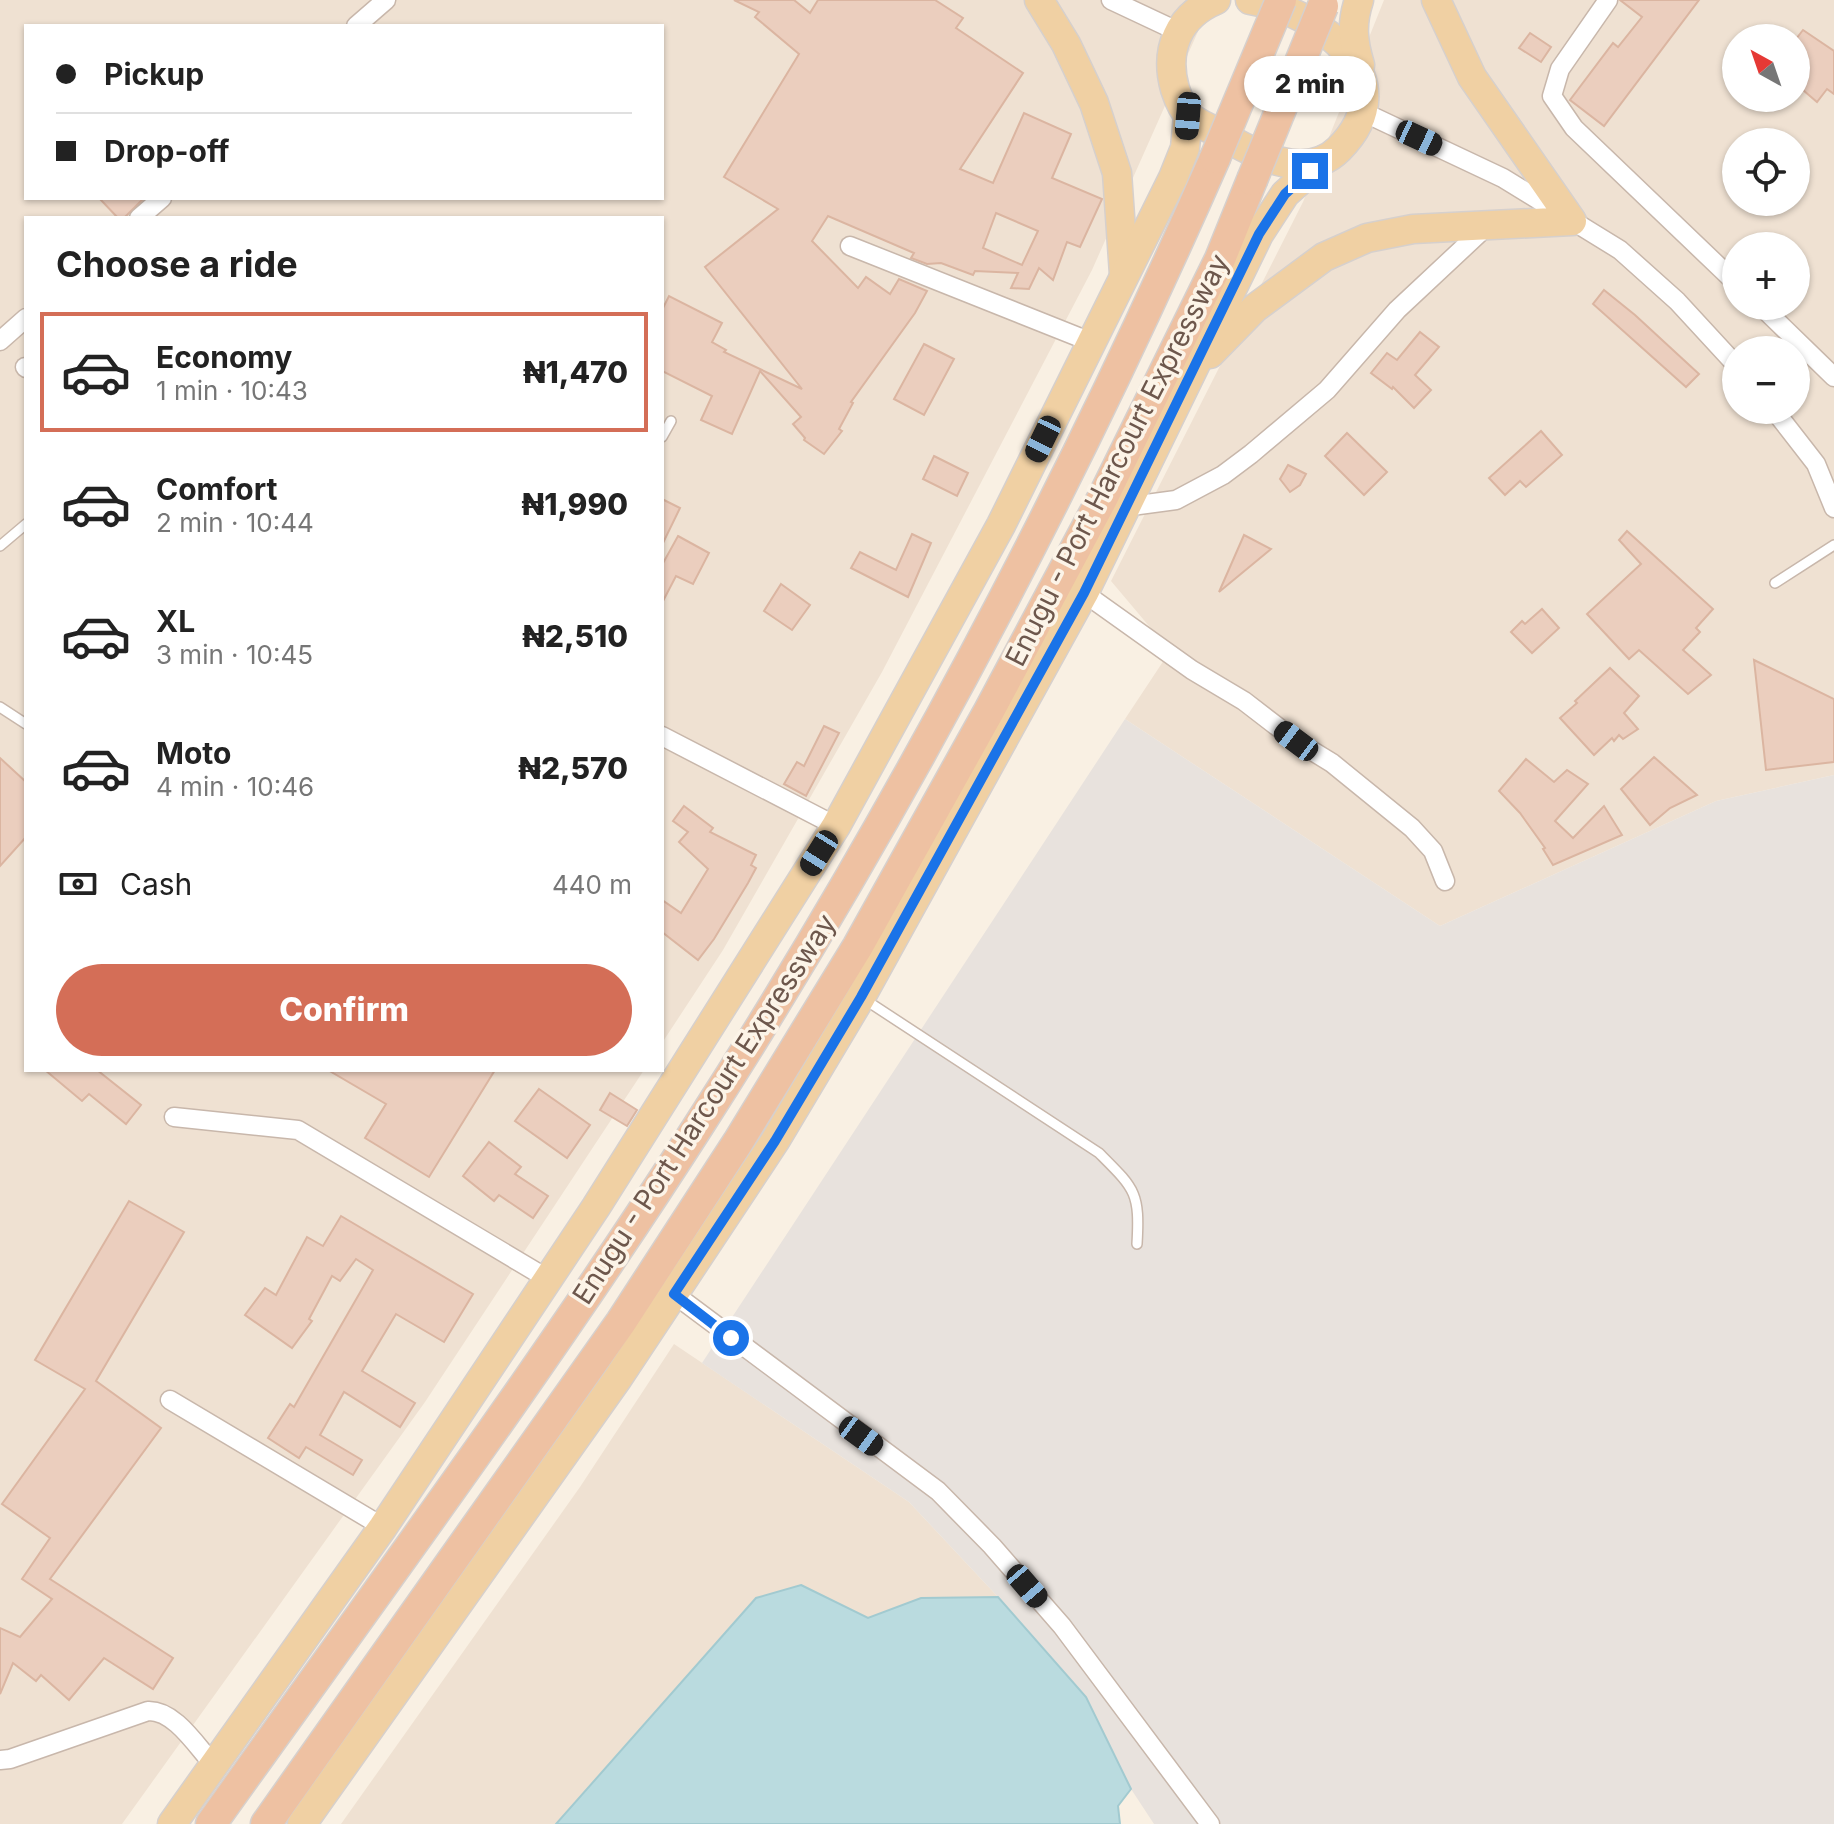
<!DOCTYPE html>
<meta charset="utf-8">
<style>
body{margin:0;font-family:Inter,sans-serif;background:#f2f2f2;color:#222;height:100vh;display:flex;flex-direction:column;font-size:30px;white-space:nowrap}
*{box-sizing:border-box;margin:0}
p{font-size:26px;color:#767676}
.icon{flex:none;width:44px;height:44px;fill:none;stroke:currentColor;stroke-width:2;stroke-linecap:round;stroke-linejoin:round}
.map{position:relative;flex:1;overflow:hidden}
.details{position:absolute;left:24px;top:216px;width:640px;height:856px;display:flex;flex-direction:column;background:#fff;border-radius:0px;box-shadow:0 2px 6px #0004}
.details>*{flex:none}
.guide{position:absolute;left:24px;top:24px;width:640px;height:176px;border-radius:0px;box-shadow:0 2px 6px #0004;display:grid;align-content:center;height:176px;padding:0 32px;background:#fff}
.needle{width:52px;rotate:320deg}
.buttons{position:absolute;left:1722px;top:24px;display:grid;gap:16px}
.buttons a{display:grid;place-items:center;width:88px;height:88px;border-radius:50%;background:#fff;box-shadow:0 2px 6px #0004;font-size:40px}
.end{position:absolute;width:36px;height:36px;margin:-18px;border:10px solid #1a73e8;background:#fff;box-shadow:0 0 0 4px #fff}
.from{border-radius:50%}
.bubble{position:absolute;height:56px;border-radius:28px;background:#fff;box-shadow:0 2px 6px #0004;font-size:26px;font-weight:800;line-height:56px;text-align:center}
.car{position:absolute;width:24px;height:48px;margin:-24px -12px;border-radius:10px;box-shadow:0 0 6px 2px #0007;background:linear-gradient(#222 24%,#8ab4d8 0 40%,#222 0 76%,#8ab4d8 0 86%,#222 0)}
.guide b{display:flex;align-items:center;gap:28px;height:76px;font-size:30px}
.guide b+b{border-top:2px solid #e0e0e0}
.guide i{width:20px;height:20px;background:#222}
ul{padding:0;list-style:none}
li{display:flex;align-items:center;gap:24px;height:120px;margin:0 16px 12px;padding:0 16px;border:4px solid transparent;border-radius:0px}
li div{flex:1}
li b{display:block;font-size:30px}
li em{font-style:normal;font-weight:800}
li.active{border-color:#d46e57}
li>.icon{width:72px;height:72px;stroke-width:1.5}
h2{padding:0 32px;font-size:36px;line-height:96px}
.pay{display:flex;align-items:center;gap:20px;height:88px;padding:0 32px;font-size:30px}
.pay p{margin-inline-start:auto}
.button{display:flex;gap:16px;margin-top:auto;padding:16px 32px}
.button a{flex:1;height:92px;border-radius:48px;background:#d46e57;color:#fff;font-size:32px;font-weight:800;line-height:92px;text-align:center}
.map>svg:first-child{display:block}
</style>
<div class="map">
<svg width="1834" height="1824" viewBox="0 0 1834 1824">
<rect width="100%" height="100%" fill="#f9f0e3"/>
<!-- residential -->
<g fill="#efe1d2" fill-rule="evenodd">
<path d="M 0,0 L 1212,0 L 1092,270 L 882,672 L 723,950 L 662,1043 L 662,218 L 26,218 L 26,1070 L 644,1070 L 425,1402 L 122,1824 L 0,1824 ZM 26,26 L 662,26 L 662,198 L 26,198 Z"/>
<path d="M 1384,0 L 1834,0 L 1834,775 L 1716,801 L 1440,926 L 1125,719 L 1170,651 L 1111,581 L 1303,202 ZM 1736,38 L 1796,38 L 1796,98 L 1736,98 ZM 1736,142 L 1796,142 L 1796,202 L 1736,202 ZM 1736,246 L 1796,246 L 1796,306 L 1736,306 ZM 1736,350 L 1796,350 L 1796,410 L 1736,410 Z"/>
<path d="M 674,1344 L 909,1502 L 998,1597 L 921,1598 L 868,1618 L 801,1585 L 756,1598 L 556,1824 L 341,1824 L 580,1487 Z"/>
</g>
<!-- industrial -->
<path fill="#e8e2dd" d="M 1125,719 L 1440,926 L 1716,801 L 1834,775 L 1834,1824 L 1154,1824 L 1131,1789 L 1086,1697 L 998,1597 L 909,1502 L 702,1363 Z"/>
<!-- water -->
<path fill="#badbdf" stroke="#a2cad0" stroke-width="2" d="M 801,1585 L 868,1618 L 921,1598 L 998,1597 L 1086,1697 L 1131,1789 L 1118,1806 L 1120,1824 L 556,1824 L 756,1598 Z"/>
<!-- building -->
<g fill="#ebcebe" stroke="#dbb5a1" stroke-width="2" fill-rule="evenodd">
<path d="M 734,0 L 794,0 L 810,13 L 818,0 L 935,0 L 963,18 L 956,28 L 1023,73 L 960,169 L 993,183 L 1024,113 L 1071,134 L 1052,178 L 1102,199 L 1080,247 L 1067,242 L 1053,280 L 1039,268 L 1029,289 L 1011,288 L 1018,273 L 975,271 L 973,275 L 941,263 L 927,264 L 911,258 L 914,253 L 828,216 L 812,241 L 858,288 L 866,277 L 890,294 L 899,279 L 927,291 L 915,313 L 851,402 L 853,403 L 839,429 L 842,431 L 824,454 L 804,440 L 805,438 L 793,424 L 801,417 L 760,371 L 732,434 L 701,420 L 712,396 L 662,371 L 662,310 L 669,296 L 722,323 L 712,342 L 726,350 L 724,352 L 802,389 L 705,267 L 778,209 L 724,177 L 799,54 L 755,17 L 759,12 ZM 996,213 L 1038,231 L 1022,265 L 983,248 Z"/>
<path d="M 1620,0 L 1699,0 L 1604,126 L 1570,100 L 1613,43 L 1618,47 L 1642,17 Z"/>
<path d="M 1803,30 L 1834,51 L 1834,94 L 1827,89 L 1817,102 L 1796,84 L 1796,71 L 1805,60 L 1796,52 L 1796,39 Z"/>
<path d="M 1530,33 L 1551,47 L 1541,62 L 1519,48 Z"/>
<path d="M 99,198 L 144,198 L 124,218 L 118,218 Z"/>
<path d="M 1604,290 L 1635,315 L 1699,374 L 1686,387 L 1593,304 Z"/>
<path d="M 1420,332 L 1439,347 L 1415,375 L 1431,390 L 1414,408 L 1393,387 L 1392,389 L 1371,373 L 1387,353 L 1397,360 Z"/>
<path d="M 924,344 L 954,359 L 924,415 L 894,399 Z"/>
<path d="M 1541,431 L 1562,455 L 1526,487 L 1520,481 L 1505,495 L 1489,478 Z"/>
<path d="M 1347,433 L 1387,472 L 1364,495 L 1325,456 Z"/>
<path d="M 934,456 L 968,473 L 957,496 L 923,479 Z"/>
<path d="M 1288,465 L 1306,474 L 1300,485 L 1290,492 L 1280,479 Z"/>
<path d="M 662,499 L 680,508 L 662,545 Z"/>
<path d="M 1627,531 L 1713,609 L 1696,628 L 1700,632 L 1683,650 L 1711,675 L 1688,694 L 1639,650 L 1629,659 L 1587,614 L 1641,564 L 1619,540 Z"/>
<path d="M 912,534 L 931,543 L 908,597 L 851,568 L 860,552 L 896,570 Z"/>
<path d="M 1244,535 L 1271,549 L 1219,592 Z"/>
<path d="M 678,536 L 709,553 L 693,584 L 676,576 L 662,603 L 662,565 Z"/>
<path d="M 781,584 L 810,605 L 792,630 L 764,611 Z"/>
<path d="M 1542,609 L 1559,628 L 1532,653 L 1511,632 L 1522,621 L 1525,624 Z"/>
<path d="M 1754,660 L 1834,699 L 1834,762 L 1766,770 Z"/>
<path d="M 1610,668 L 1639,696 L 1624,713 L 1638,729 L 1623,739 L 1619,735 L 1614,741 L 1612,738 L 1594,755 L 1560,718 L 1577,703 L 1575,701 Z"/>
<path d="M 824,726 L 839,733 L 806,796 L 784,784 L 797,762 L 804,766 Z"/>
<path d="M 1654,757 L 1697,795 L 1670,808 L 1650,825 L 1621,789 Z"/>
<path d="M 0,758 L 26,782 L 26,837 L 0,866 Z"/>
<path d="M 1526,759 L 1554,782 L 1567,770 L 1588,784 L 1555,821 L 1573,838 L 1604,806 L 1622,835 L 1553,865 L 1543,849 L 1545,848 L 1520,813 L 1499,791 Z"/>
<path d="M 684,806 L 713,828 L 710,832 L 756,855 L 751,865 L 756,868 L 748,883 L 714,939 L 698,960 L 662,932 L 662,900 L 681,913 L 708,869 L 679,842 L 688,832 L 673,821 Z"/>
<path d="M 45,1070 L 97,1070 L 141,1105 L 126,1124 L 89,1094 L 82,1101 Z"/>
<path d="M 328,1070 L 495,1070 L 429,1177 L 365,1138 L 386,1104 Z"/>
<path d="M 539,1089 L 590,1125 L 567,1158 L 515,1121 Z"/>
<path d="M 610,1093 L 637,1110 L 627,1126 L 600,1110 Z"/>
<path d="M 489,1142 L 521,1167 L 515,1174 L 548,1196 L 533,1218 L 499,1195 L 494,1201 L 463,1176 Z"/>
<path d="M 129,1201 L 184,1232 L 96,1381 L 161,1428 L 50,1579 L 173,1658 L 153,1689 L 104,1658 L 69,1700 L 41,1675 L 36,1681 L 13,1663 L 0,1694 L 0,1628 L 20,1637 L 52,1599 L 22,1579 L 50,1538 L 2,1504 L 85,1389 L 35,1360 Z"/>
<path d="M 341,1216 L 473,1294 L 444,1342 L 396,1314 L 362,1371 L 415,1403 L 400,1427 L 344,1392 L 320,1435 L 362,1460 L 353,1475 L 306,1447 L 299,1458 L 268,1438 L 290,1404 L 294,1407 L 373,1270 L 356,1259 L 340,1281 L 332,1276 L 309,1319 L 312,1321 L 292,1348 L 245,1315 L 265,1288 L 276,1295 L 307,1237 L 323,1246 Z"/>
</g>
<g fill="none" stroke-linecap="round" stroke-linejoin="round">
<!-- service casing -->
<g stroke="#c8b7ab" stroke-width="12">
<g id="service">
<path d="M 662,437 L 671,421"/>
<path d="M 0,546 L 26,524"/>
<path d="M 1775,583 L 1834,545"/>
<path d="M 0,707 L 26,724"/>
<path d="M 864,999 L 1099,1153 C 1135,1189 1140,1192 1137,1244"/>
</g>
</g>
<!-- minor casing -->
<g stroke="#c8b7ab" stroke-width="21">
<g id="minor">
<path d="M 1111,0 L 1179,32"/>
<path d="M 1608,0 L 1560,69 L 1552,96 L 1574,128 L 1736,283"/>
<path d="M 356,26 L 386,0"/>
<path d="M 1363,112 L 1503,178 L 1620,250 L 1677,301 L 1736,365"/>
<path d="M 139,218 L 162,198"/>
<path d="M 850,246 L 1091,342"/>
<path d="M 1761,306 L 1834,377"/>
<path d="M 0,341 L 26,318"/>
<path d="M 25,367 L 26,368"/>
<path d="M 1774,410 L 1816,464 L 1834,508"/>
<path d="M 1124,507 L 1176,500 L 1223,475 L 1251,454 L 1327,390 L 1397,310 L 1489,224"/>
<path d="M 1084,593 L 1192,670 L 1244,701 L 1296,741 L 1332,763 L 1412,828 L 1433,851 L 1445,881"/>
<path d="M 662,736 L 836,826"/>
<path d="M 174,1117 L 298,1130 L 548,1279"/>
<path d="M 674,1294 L 938,1491 L 992,1546 L 1062,1626 L 1210,1824"/>
<path d="M 170,1400 L 383,1527"/>
<path d="M 0,1760 L 10,1759 L 148,1711 C 175,1710 197,1747 214,1765"/>
</g>
</g>
<!-- primary casing -->
<g stroke="#d6d0cd" stroke-width="31">
<g id="primary">
<path d="M 1039,0 L 1066,44 L 1094,103 L 1117,173 L 1124,274"/>
<path d="M 1216,0 C 1178,16 1164,50 1175,89 C 1178,98 1183,110 1189,116 C 1196,123 1208,127 1216,132 C 1250,151 1304,184 1339,149 C 1409,79 1319,11 1250,0"/>
<path d="M 1359,0 C 1351,24 1353,42 1360,65"/>
<path d="M 1210,354 L 1255,308 L 1324,257 L 1367,238 L 1413,229 L 1572,221 L 1472,77 L 1436,0"/>
<path d="M 172,1824 L 383,1527 L 596,1207 L 836,826 L 1001,525 L 1173,178 L 1185,148 L 1188,116"/>
<path d="M 302,1824 L 618,1378 L 775,1141 L 861,997 L 1084,593 L 1259,234 L 1285,194 L 1323,160"/>
</g>
</g>
<!-- trunk casing -->
<g stroke="#d6d0cd" stroke-width="33">
<g id="trunk">
<path d="M 211,1824 C 376,1593 546,1364 699,1125 C 896,818 1068,493 1215,158"/>
<path d="M 266,1824 L 621,1322 L 738,1142 L 858,946 L 989,711 L 1103,497 L 1220,259 L 1252,180"/>
</g>
</g>
<!-- service -->
<use href="#service" stroke="#fff" stroke-width="9"/>
<!-- minor -->
<use href="#minor" stroke="#fff" stroke-width="18"/>
<!-- primary -->
<use href="#primary" stroke="#f0d0a3" stroke-width="28"/>
<!-- trunk -->
<use href="#trunk" stroke="#eec1a2" stroke-width="30"/>
<!-- trunk-bridge casing -->
<g stroke="#d6d0cd" stroke-width="33" stroke-linecap="butt">
<g id="trunk-bridge">
<path d="M 1215,158 L 1281,0"/>
<path d="M 1252,180 L 1323,6"/>
</g>
</g>
<!-- trunk-bridge -->
<use href="#trunk-bridge" stroke="#eec1a2" stroke-width="30"/>
</g>
<g fill="none" stroke-linecap="round" stroke-linejoin="round">
<!-- route -->
<path stroke="#1a73e8" stroke-width="10" d="M 731,1338 L 674,1294 L 775,1141 L 861,997 L 1084,593 L 1259,234 L 1285,194 L 1310,171"/>
</g>
<g text-anchor="middle" stroke-width="7" stroke-linejoin="round" paint-order="stroke">
<!-- street labels -->
<g font-size="28" fill="#6d574c" stroke="#fcf4e8">
<text transform="translate(1117 460) rotate(-63)" y="10">Enugu - Port Harcourt Expressway</text>
<text transform="translate(704 1109) rotate(-57)" y="10">Enugu - Port Harcourt Expressway</text>
</g>
</g>
</svg>
<div class="buttons">
<a><svg class="needle" viewBox="-14 -14 28 28"><path d="M0-13l5 13h-10z" fill="#e53935"/><path d="M0 13l5-13h-10z" fill="#767676"/></svg></a>
<a><svg class="icon" aria-label="locate" viewBox="0 0 24 24"><circle cx="12" cy="12" r="6"/><path d="M12 2v4M12 18v4M2 12h4M18 12h4"/></svg></a>
<a>+</a>
<a>−</a>
</div>
<i class="end from" style="left:731px;top:1338px"></i>
<i class="end" style="left:1310px;top:171px"></i>
<div class="bubble" style="left:1244px;top:56px;width:132px">2 min</div>
<i class="car" style="left:1188px;top:116px;rotate:185deg"></i>
<i class="car" style="left:1419px;top:138px;rotate:115deg"></i>
<i class="car" style="left:1043px;top:439px;rotate:206deg"></i>
<i class="car" style="left:1296px;top:741px;rotate:307deg"></i>
<i class="car" style="left:819px;top:853px;rotate:212deg"></i>
<i class="car" style="left:861px;top:1436px;rotate:126deg"></i>
<i class="car" style="left:1027px;top:1586px;rotate:139deg"></i>
<div class="guide">
<b><i class="from"></i>Pickup</b>
<b><i></i>Drop-off</b>
</div>
<section class="details">
<h2>Choose a ride</h2>
<ul>
<li class="active"><svg class="icon" aria-label="car" viewBox="0 0 24 24"><path d="M5 17H2v-5l4-1 3-4h7l3 4 3 1v5h-3M9 17h6M6 11h13"/><circle cx="7" cy="17" r="2"/><circle cx="17" cy="17" r="2"/></svg><div><b>Economy</b><p>1 min · 10:43</p></div><em>₦1,470</em></li>
<li><svg class="icon" aria-label="car" viewBox="0 0 24 24"><path d="M5 17H2v-5l4-1 3-4h7l3 4 3 1v5h-3M9 17h6M6 11h13"/><circle cx="7" cy="17" r="2"/><circle cx="17" cy="17" r="2"/></svg><div><b>Comfort</b><p>2 min · 10:44</p></div><em>₦1,990</em></li>
<li><svg class="icon" aria-label="car" viewBox="0 0 24 24"><path d="M5 17H2v-5l4-1 3-4h7l3 4 3 1v5h-3M9 17h6M6 11h13"/><circle cx="7" cy="17" r="2"/><circle cx="17" cy="17" r="2"/></svg><div><b>XL</b><p>3 min · 10:45</p></div><em>₦2,510</em></li>
<li><svg class="icon" aria-label="car" viewBox="0 0 24 24"><path d="M5 17H2v-5l4-1 3-4h7l3 4 3 1v5h-3M9 17h6M6 11h13"/><circle cx="7" cy="17" r="2"/><circle cx="17" cy="17" r="2"/></svg><div><b>Moto</b><p>4 min · 10:46</p></div><em>₦2,570</em></li>
</ul>
<div class="pay"><svg class="icon" aria-label="cash" viewBox="0 0 24 24"><path d="M3 7h18v10H3z"/><circle cx="12" cy="12" r="2"/></svg>Cash<p>440 m</p></div>
<div class="button"><a>Confirm</a></div>
</section>
</div>
